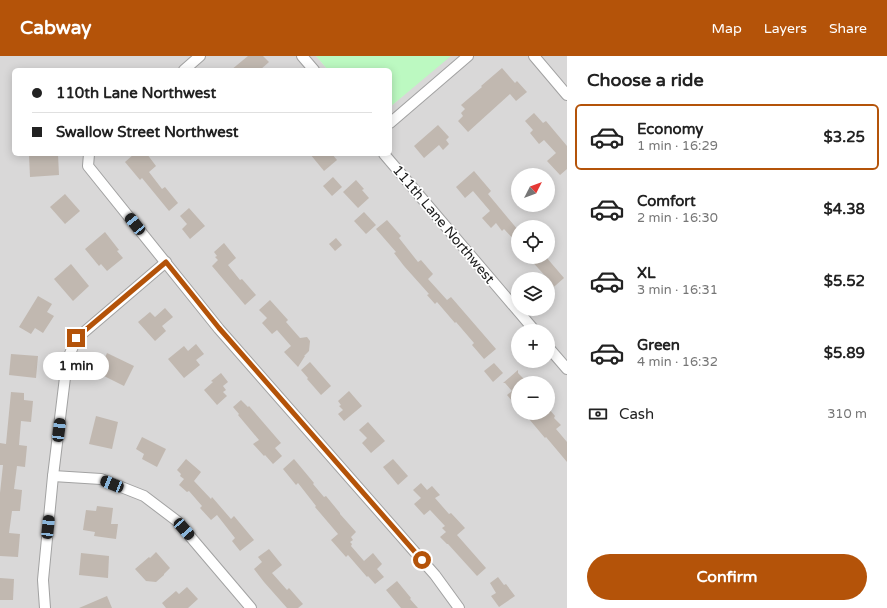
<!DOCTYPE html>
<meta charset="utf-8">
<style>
body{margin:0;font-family:"Varela Round",sans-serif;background:#f6f6f6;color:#222;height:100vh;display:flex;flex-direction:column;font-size:15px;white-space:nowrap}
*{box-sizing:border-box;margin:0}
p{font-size:13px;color:#767676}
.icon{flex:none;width:22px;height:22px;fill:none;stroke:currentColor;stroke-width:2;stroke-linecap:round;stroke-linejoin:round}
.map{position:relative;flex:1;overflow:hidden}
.panel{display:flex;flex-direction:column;background:#fff;width:320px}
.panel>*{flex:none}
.hud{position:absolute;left:12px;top:12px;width:380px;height:88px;border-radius:6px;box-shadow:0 2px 10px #0003;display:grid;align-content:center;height:88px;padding:0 20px;background:#fff}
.needle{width:26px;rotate:48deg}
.buttons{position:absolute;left:511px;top:112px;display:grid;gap:8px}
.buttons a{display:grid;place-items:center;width:44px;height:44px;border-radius:50%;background:#fff;box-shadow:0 2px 10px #0003;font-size:20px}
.end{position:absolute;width:18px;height:18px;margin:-9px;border:5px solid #b45309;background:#fff;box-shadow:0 0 0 2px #fff}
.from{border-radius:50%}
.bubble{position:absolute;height:28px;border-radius:14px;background:#fff;box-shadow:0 2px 10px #0003;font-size:13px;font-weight:800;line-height:28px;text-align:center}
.car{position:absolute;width:12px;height:24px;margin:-12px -6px;border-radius:5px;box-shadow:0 0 3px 1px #0007;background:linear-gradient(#222 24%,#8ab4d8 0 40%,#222 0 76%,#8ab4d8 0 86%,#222 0)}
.hud b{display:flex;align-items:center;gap:14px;height:38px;font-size:15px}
.hud b+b{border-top:1px solid #e0e0e0}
.hud i{width:10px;height:10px;background:#222}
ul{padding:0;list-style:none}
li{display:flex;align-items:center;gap:12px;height:66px;margin:0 8px 6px;padding:0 12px;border:2px solid transparent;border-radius:6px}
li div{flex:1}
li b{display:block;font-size:15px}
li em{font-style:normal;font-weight:800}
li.active{border-color:#b45309}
li>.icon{width:36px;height:36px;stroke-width:1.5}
h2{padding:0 20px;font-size:18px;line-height:48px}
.pay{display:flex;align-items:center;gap:10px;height:44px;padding:0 20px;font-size:15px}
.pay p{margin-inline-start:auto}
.action{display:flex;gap:8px;margin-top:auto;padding:8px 20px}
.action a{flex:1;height:46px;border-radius:24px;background:#b45309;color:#fff;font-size:16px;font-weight:800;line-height:46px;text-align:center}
header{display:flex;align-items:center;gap:24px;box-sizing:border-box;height:56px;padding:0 20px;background:#b45309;color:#fff}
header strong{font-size:19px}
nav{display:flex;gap:22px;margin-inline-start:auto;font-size:14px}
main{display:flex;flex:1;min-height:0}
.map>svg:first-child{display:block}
</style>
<header>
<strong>Cabway</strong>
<nav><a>Map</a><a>Layers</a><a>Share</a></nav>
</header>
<main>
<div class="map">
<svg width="567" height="552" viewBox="0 0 567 552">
<rect width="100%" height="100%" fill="#ede9e1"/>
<!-- residential -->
<path fill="#d9d8d8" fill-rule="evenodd" d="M 0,0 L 316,0 L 328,14 L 14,14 L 14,98 L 390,98 L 390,51 L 449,0 L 567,0 L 567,552 L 0,552 ZM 518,119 L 548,119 L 548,149 L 518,149 ZM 518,171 L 548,171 L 548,201 L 518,201 ZM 518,223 L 548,223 L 548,253 L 518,253 ZM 518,275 L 548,275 L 548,305 L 518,305 ZM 518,327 L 548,327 L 548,357 L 518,357 Z"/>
<!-- park -->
<path fill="#bcf9c1" d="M 316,0 L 451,0 L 390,51 L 390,14 L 328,14 Z"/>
<!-- building -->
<g fill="#c1b8b0">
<path d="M 248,0 L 263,0 L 269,6 L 260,14 L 231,14 Z"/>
<path d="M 502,12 L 515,27 L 517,25 L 527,36 L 516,45 L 510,38 L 468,76 L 458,65 L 463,60 L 461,57 L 465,53 L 461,49 L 482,31 L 481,30 Z"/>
<path d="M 534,57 L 543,67 L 546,65 L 567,90 L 567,113 L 560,119 L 547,105 L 556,97 L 544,84 L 539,88 L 530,77 L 533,74 L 525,65 Z"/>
<path d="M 438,69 L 449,81 L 446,84 L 449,88 L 443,94 L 439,89 L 424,102 L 414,90 Z"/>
<path d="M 38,98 L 58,98 L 59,119 L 30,121 L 29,99 Z"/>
<path d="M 134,98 L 147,98 L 156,110 L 149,116 L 162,133 L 165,131 L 178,147 L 169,155 L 142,122 L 140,124 L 125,106 Z"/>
<path d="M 310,98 L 332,98 L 337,104 L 324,115 Z"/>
<path d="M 474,115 L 491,135 L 488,138 L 518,174 L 518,188 L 504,173 L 502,175 L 496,167 L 491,172 L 482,162 L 490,155 L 473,135 L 465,142 L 456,131 Z"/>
<path d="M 333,121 L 342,131 L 332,140 L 323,130 Z"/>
<path d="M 356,124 L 364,133 L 362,134 L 369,142 L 358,152 L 343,136 Z"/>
<path d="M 65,138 L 80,155 L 65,168 L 50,151 Z"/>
<path d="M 189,152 L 205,170 L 190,183 L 182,173 L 187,168 L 180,160 Z"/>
<path d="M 364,156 L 376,169 L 366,178 L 354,165 Z"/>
<path d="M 387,164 L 401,180 L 399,182 L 418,206 L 421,204 L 433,218 L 428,223 L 447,244 L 451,241 L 496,293 L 484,303 L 472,289 L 474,287 L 456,266 L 455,267 L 437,246 L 435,248 L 427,239 L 429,238 L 404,210 L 394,197 L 396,196 L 376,173 Z"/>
<path d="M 105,176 L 119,194 L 117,195 L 123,202 L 107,215 L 101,208 L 99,210 L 85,193 Z"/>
<path d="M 336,182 L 342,189 L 335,195 L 329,188 Z"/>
<path d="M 224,187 L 236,202 L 228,209 L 240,224 L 242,223 L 256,239 L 245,249 L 212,210 L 218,204 L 215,201 L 217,200 L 214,196 Z"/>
<path d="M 528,201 L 546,201 L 564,222 L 548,236 L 548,223 Z"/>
<path d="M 71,208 L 89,230 L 73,245 L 54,223 Z"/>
<path d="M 38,240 L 52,248 L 47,256 L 54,260 L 43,277 L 35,272 L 31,278 L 19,271 Z"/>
<path d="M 270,244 L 288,264 L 286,266 L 300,282 L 307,281 L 310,285 L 309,295 L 304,300 L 305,300 L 298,311 L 284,296 L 291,290 L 277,274 L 272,278 L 262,267 L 267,262 L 259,254 Z"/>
<path d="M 165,252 L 173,261 L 162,270 L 166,275 L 155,285 L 138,266 L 150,256 L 155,261 Z"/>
<path d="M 196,288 L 204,298 L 196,304 L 200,309 L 184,322 L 168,303 L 184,290 L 188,295 Z"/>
<path d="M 107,297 L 134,310 L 124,330 L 98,317 Z"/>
<path d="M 11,298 L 38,300 L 36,322 L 9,319 Z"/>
<path d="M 310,306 L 331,330 L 321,339 L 307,323 L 308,322 L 301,314 Z"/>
<path d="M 494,307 L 503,317 L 493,326 L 484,315 Z"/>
<path d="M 518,314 L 518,317 L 524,323 L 519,327 L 518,327 L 518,342 L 513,346 L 507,339 L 512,335 L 505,327 L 503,327 Z"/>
<path d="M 221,317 L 228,326 L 223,330 L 226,334 L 223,336 L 227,340 L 217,349 L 204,334 L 213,326 L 211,325 Z"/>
<path d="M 349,335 L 362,350 L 344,365 L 338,358 L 343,354 L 339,350 L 341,349 L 338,345 Z"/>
<path d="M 11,336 L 24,337 L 24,344 L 33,345 L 31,366 L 21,365 L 19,389 L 27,390 L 25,411 L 17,410 L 14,433 L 22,434 L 20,455 L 12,455 L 9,477 L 20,478 L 18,501 L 0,500 L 0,437 L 3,409 L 0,409 L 0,387 L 6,388 Z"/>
<path d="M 241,344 L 248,351 L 249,350 L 281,387 L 275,392 L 282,400 L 273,408 L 265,399 L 264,400 L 253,388 L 259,384 L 238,359 L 239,358 L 233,351 Z"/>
<path d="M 548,353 L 549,353 L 555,360 L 554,362 L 561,369 L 556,373 L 567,386 L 567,406 L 546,381 L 545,382 L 524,357 L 548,357 Z"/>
<path d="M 96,360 L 118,366 L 112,393 L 89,388 Z"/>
<path d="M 368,366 L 385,385 L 371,397 L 362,387 L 367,382 L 359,374 Z"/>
<path d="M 142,381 L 166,393 L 157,411 L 142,403 L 144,398 L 136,393 Z"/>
<path d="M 186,403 L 201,416 L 194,425 L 211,443 L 212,441 L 231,463 L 234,460 L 254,484 L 240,495 L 232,485 L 235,482 L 217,459 L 211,464 L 200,452 L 202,450 L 189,435 L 187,436 L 179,429 L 184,423 L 180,420 L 181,418 L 177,414 Z"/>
<path d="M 294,403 L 314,427 L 313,428 L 324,441 L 326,440 L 340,457 L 340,458 L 356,476 L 351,481 L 353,484 L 350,486 L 352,488 L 351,490 L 364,505 L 373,497 L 382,508 L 377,513 L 384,521 L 375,528 L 368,520 L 367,521 L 348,499 L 346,501 L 331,484 L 338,478 L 315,451 L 316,450 L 298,427 L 296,429 L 283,413 Z"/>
<path d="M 393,403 L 408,420 L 398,429 L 383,411 Z"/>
<path d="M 421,427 L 427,434 L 432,430 L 440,439 L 435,442 L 449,458 L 451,457 L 465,472 L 457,479 L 486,512 L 477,520 L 448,488 L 447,488 L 440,481 L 446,476 L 442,472 L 445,470 L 430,454 L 424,459 L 414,448 L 421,442 L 413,434 Z"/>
<path d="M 97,450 L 113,452 L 111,468 L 118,468 L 116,483 L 94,480 L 95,476 L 83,474 L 86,454 L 96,455 Z"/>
<path d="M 269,493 L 282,509 L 272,517 L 287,534 L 289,532 L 303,548 L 298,552 L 287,552 L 264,526 L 254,513 L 262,506 L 258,501 Z"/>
<path d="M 156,496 L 170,512 L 164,518 L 164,519 L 156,526 L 146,525 L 135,513 L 149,501 L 150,502 Z"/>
<path d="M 81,497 L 109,500 L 108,522 L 79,519 Z"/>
<path d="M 498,521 L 504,529 L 506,528 L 515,540 L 499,551 L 491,540 L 496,537 L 490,527 Z"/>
<path d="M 0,522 L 14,523 L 13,544 L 0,544 Z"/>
<path d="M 397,525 L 411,542 L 410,543 L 418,552 L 401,552 L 386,534 Z"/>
<path d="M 187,531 L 198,543 L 188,552 L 166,552 L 162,547 L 176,535 L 179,538 Z"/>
<path d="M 107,540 L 112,552 L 79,552 Z"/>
</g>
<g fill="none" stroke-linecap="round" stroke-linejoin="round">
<!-- minor casing -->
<g stroke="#a2a2a2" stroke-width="12">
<g id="minor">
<path d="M 302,0 L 314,14"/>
<path d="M 534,0 L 567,39"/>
<path d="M 184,14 L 200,0"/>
<path d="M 390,67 L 468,0"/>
<path d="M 89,98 L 88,110 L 219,273 L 435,519 L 459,552"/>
<path d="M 384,98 L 535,275"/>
<path d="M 548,291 L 567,313"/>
<path d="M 53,420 L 101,423 L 144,440 L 177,465 L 251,552"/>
<path d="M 45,552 L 43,524 L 53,420 L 67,305 L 76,283 L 166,206"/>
</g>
</g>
<!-- minor -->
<use href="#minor" stroke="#fff" stroke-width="10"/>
</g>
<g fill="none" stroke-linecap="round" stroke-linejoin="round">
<!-- route -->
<path stroke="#b45309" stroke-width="5" d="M 76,282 L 166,206 L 219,272 L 422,504"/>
</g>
<g text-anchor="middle" stroke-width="3.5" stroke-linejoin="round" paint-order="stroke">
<!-- street labels -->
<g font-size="14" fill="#1b1b1b" stroke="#fff">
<text transform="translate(444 168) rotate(50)" y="5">111th Lane Northwest</text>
</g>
</g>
</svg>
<div class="buttons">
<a><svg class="needle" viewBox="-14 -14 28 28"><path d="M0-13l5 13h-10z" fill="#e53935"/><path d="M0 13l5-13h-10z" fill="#767676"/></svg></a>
<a><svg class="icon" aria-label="locate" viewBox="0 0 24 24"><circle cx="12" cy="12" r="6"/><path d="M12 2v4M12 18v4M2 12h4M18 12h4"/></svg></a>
<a><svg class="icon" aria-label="layers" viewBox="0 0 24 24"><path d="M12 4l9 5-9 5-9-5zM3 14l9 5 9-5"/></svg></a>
<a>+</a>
<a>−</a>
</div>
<i class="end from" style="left:422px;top:504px"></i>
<i class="end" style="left:76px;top:282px"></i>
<div class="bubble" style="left:43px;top:296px;width:66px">1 min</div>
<i class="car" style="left:135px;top:168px;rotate:321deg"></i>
<i class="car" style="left:59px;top:374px;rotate:7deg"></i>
<i class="car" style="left:112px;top:428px;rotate:292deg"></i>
<i class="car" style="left:48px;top:471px;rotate:6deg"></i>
<i class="car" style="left:184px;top:473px;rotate:139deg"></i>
<div class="hud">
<b><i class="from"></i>110th Lane Northwest</b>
<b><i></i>Swallow Street Northwest</b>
</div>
</div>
<section class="panel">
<h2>Choose a ride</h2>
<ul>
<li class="active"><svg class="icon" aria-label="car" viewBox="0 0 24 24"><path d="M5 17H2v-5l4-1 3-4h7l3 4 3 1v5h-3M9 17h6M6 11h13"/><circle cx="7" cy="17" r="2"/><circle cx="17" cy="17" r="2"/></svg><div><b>Economy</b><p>1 min · 16:29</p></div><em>$3.25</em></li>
<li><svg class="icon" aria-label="car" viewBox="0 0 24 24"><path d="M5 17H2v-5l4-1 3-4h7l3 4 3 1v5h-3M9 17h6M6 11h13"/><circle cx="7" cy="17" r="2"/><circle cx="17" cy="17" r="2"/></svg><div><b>Comfort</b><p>2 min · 16:30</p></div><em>$4.38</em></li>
<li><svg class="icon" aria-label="car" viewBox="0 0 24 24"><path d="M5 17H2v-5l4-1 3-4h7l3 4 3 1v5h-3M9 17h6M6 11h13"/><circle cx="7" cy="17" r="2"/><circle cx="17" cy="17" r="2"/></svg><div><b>XL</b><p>3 min · 16:31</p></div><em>$5.52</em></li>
<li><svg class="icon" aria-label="car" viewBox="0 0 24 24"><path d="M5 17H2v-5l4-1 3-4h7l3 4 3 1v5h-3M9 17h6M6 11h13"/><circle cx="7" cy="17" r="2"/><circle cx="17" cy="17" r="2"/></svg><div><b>Green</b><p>4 min · 16:32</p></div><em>$5.89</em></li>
</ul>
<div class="pay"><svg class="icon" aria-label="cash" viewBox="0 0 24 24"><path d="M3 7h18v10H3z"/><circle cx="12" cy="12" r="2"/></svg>Cash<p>310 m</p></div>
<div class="action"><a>Confirm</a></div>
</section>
</main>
